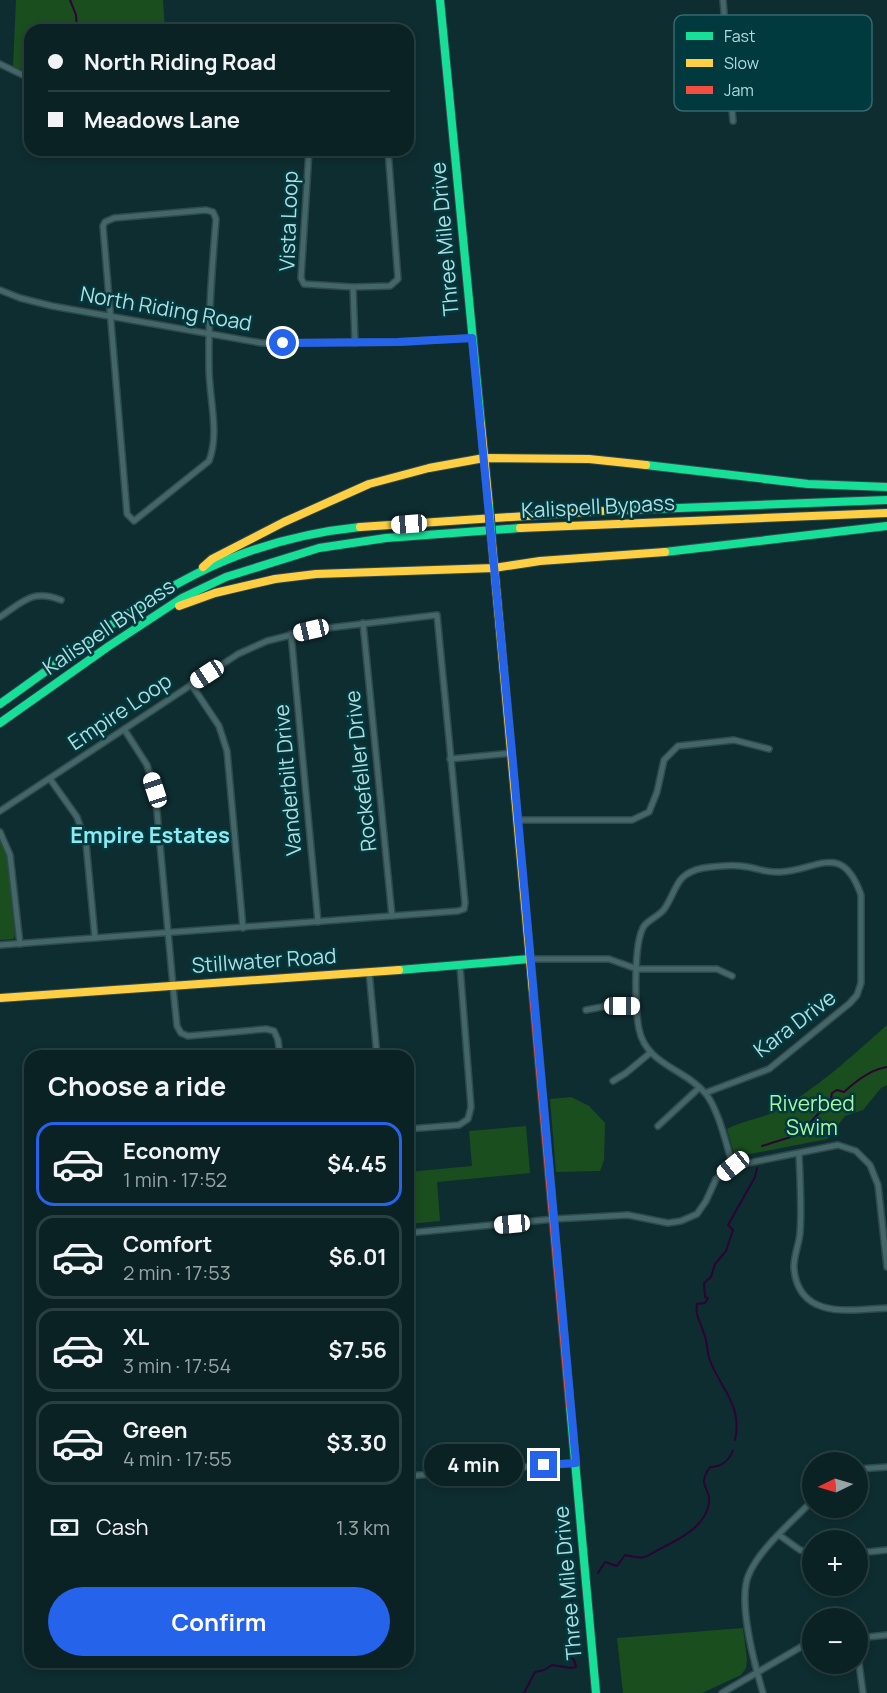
<!DOCTYPE html>
<meta charset="utf-8">
<style>
body{margin:0;font-family:Manrope,sans-serif;background:#132a2c;color:#f1f3f6;height:100vh;display:flex;flex-direction:column;font-size:22px;white-space:nowrap}
*{box-sizing:border-box;margin:0}
p{font-size:20px;color:#99a4a6}
.icon{flex:none;width:33px;height:33px;fill:none;stroke:currentColor;stroke-width:2;stroke-linecap:round;stroke-linejoin:round}
.map{position:relative;flex:1;overflow:hidden}
.sheet{position:absolute;left:24px;top:1050px;width:390px;height:618px;display:flex;flex-direction:column;background:#0a2224;border-radius:18px;box-shadow:0 3px 9px #0003,0 0 0 2px #2a3f41}
.sheet>*{flex:none}
.top-card{position:absolute;left:24px;top:24px;width:390px;height:132px;border-radius:18px;box-shadow:0 3px 9px #0003,0 0 0 2px #2a3f41;display:grid;align-content:center;height:132px;padding:0 24px;background:#0a2224}
.needle{width:39px;rotate:265deg}
.fabs{position:absolute;left:802px;top:1452px;display:grid;gap:12px}
.fabs a{display:grid;place-items:center;width:66px;height:66px;border-radius:50%;background:#0a2224;box-shadow:0 3px 9px #0003,0 0 0 2px #2a3f41;font-size:30px}
.end{position:absolute;width:27px;height:27px;margin:-14px;border:8px solid #2563eb;background:#fff;box-shadow:0 0 0 3px #fff}
.from{border-radius:50%}
.bubble{position:absolute;height:42px;border-radius:21px;background:#0a2224;box-shadow:0 3px 9px #0003,0 0 0 2px #2a3f41;font-size:20px;font-weight:700;line-height:42px;text-align:center}
.car{position:absolute;width:18px;height:36px;margin:-18px -9px;border-radius:8px;box-shadow:0 0 4px 2px #0007;background:linear-gradient(#fff 24%,#345 0 40%,#fff 0 76%,#345 0 86%,#fff 0)}
.top-card b{display:flex;align-items:center;gap:21px;height:57px;font-size:22px}
.top-card b+b{border-top:2px solid #2a3f41}
.top-card i{width:15px;height:15px;background:#f1f3f6}
ul{padding:0;list-style:none}
li{display:flex;align-items:center;gap:18px;height:84px;margin:0 12px 9px;padding:0 12px;border:3px solid #2a3f41;border-radius:18px}
li div{flex:1}
li b{display:block;font-size:22px}
li em{font-style:normal;font-weight:700}
li.current{border-color:#2563eb}
li>.icon{width:54px;height:54px;stroke-width:1.5}
h2{padding:0 24px;font-size:27px;line-height:72px}
.pay{display:flex;align-items:center;gap:15px;height:66px;padding:0 24px;font-size:22px}
.pay p{margin-inline-start:auto}
.cta{display:flex;gap:12px;margin-top:auto;padding:12px 24px}
.cta a{flex:1;height:69px;border-radius:36px;background:#2563eb;color:#fff;font-size:24px;font-weight:700;line-height:69px;text-align:center}
.map>svg:first-child{display:block}
</style>
<div class="map">
<svg width="887" height="1693" viewBox="0 0 887 1693">
<rect width="100%" height="100%" fill="#0e2d30"/>
<!-- green -->
<g fill="#1b4e1e">
<path d="M 16,0 L 163,0 L 165,30 L 30,30 L 30,72 L 13,67 Z"/>
<path d="M 0,838 L 5,847 L 7,857 L 15,936 L 13,939 L 0,940 Z"/>
<path d="M 887,1025 L 887,1085 L 881,1088 L 863,1110 L 845,1116 L 827,1139 L 735,1157 L 727,1129 C 742,1121 759,1119 774,1112 C 816,1090 852,1056 887,1025 Z"/>
<path d="M 571,1097 L 589,1106 L 605,1123 L 604,1160 L 600,1171 L 556,1172 L 550,1099 Z"/>
<path d="M 526,1126 L 530,1173 L 437,1182 L 440,1221 L 408,1224 L 408,1172 L 472,1166 L 469,1131 Z"/>
<path d="M 743,1628 L 747,1659 L 746,1668 L 741,1675 L 702,1693 L 623,1693 L 617,1638 Z"/>
</g>
<g fill="none" stroke-linecap="round" stroke-linejoin="round">
<!-- stream -->
<g stroke="#2b0434" stroke-width="2">
<path d="M 70,0 L 76,15 L 77,30"/>
<path d="M 23,61 L 30,57"/>
<path d="M 762,1146 L 800,1134 L 819,1113 L 829,1110 L 832,1093 L 837,1090 L 844,1092 C 856,1081 871,1069 887,1067"/>
<path d="M 735,1440 C 743,1404 720,1389 709,1358 C 707,1349 707,1339 703,1331 C 700,1320 695,1316 697,1304 L 705,1303 L 708,1298 L 705,1297 L 704,1283 L 711,1277 L 715,1264 L 726,1251 L 733,1230 L 728,1225 L 755,1177 L 757,1168"/>
<path d="M 598,1573 L 605,1562 L 617,1566 L 625,1555 C 631,1556 639,1559 644,1557 C 648,1556 653,1553 656,1551 C 676,1541 707,1527 709,1502 C 711,1487 696,1487 710,1467 C 722,1467 729,1461 733,1450"/>
<path d="M 524,1693 L 535,1672 L 544,1670 L 552,1665 L 571,1668 L 576,1667 L 574,1660 L 568,1655 L 567,1649 L 571,1645 L 570,1627 L 567,1623 L 566,1615 L 572,1599 L 574,1575"/>
</g>
<!-- street casing -->
<g stroke="#30494c" stroke-width="8">
<g id="street">
<path d="M 723,0 L 733,121"/>
<path d="M 0,64 L 27,77 L 30,75"/>
<path d="M 309,150 L 301,278 L 304,284 L 353,287 L 390,286 L 398,279 L 388,150"/>
<path d="M 206,210 L 213,212 L 216,219 C 212,268 208,319 209,368 C 209,398 220,433 209,461 L 134,521 L 127,514 L 103,226 L 105,222 L 114,218 Z"/>
<path d="M 353,287 L 355,343"/>
<path d="M 0,290 L 20,298 L 52,306 L 262,343 L 398,342 L 472,338"/>
<path d="M 0,617 C 24,601 32,589 61,600"/>
<path d="M 363,623 L 392,916"/>
<path d="M 291,634 L 318,922"/>
<path d="M 191,684 L 219,726 L 227,751 L 243,928"/>
<path d="M 124,729 L 147,765 L 155,790 L 174,997 L 177,1026 L 181,1033 L 188,1036 L 266,1029 L 274,1031 L 278,1040 L 280,1056"/>
<path d="M 450,759 L 512,753"/>
<path d="M 50,779 L 77,817 L 86,843 L 95,938"/>
<path d="M 0,811 L 238,654 L 267,641 L 311,630 L 437,615 L 465,903 L 464,909 L 458,911 L 0,945"/>
<path d="M 518,820 L 632,820 L 649,812 L 657,792 L 664,760 L 678,746 L 734,740 L 769,749"/>
<path d="M 0,832 L 10,855 L 20,944"/>
<path d="M 530,959 L 609,959 L 637,969 L 717,969 L 732,976"/>
<path d="M 369,971 L 377,1056"/>
<path d="M 586,1010 L 607,1006 L 637,1006"/>
<path d="M 613,1081 L 626,1073 L 650,1053"/>
<path d="M 705,1093 L 769,1069 L 850,1003 L 857,995 L 861,983 L 861,895 C 842,840 816,871 780,872 C 768,873 759,869 748,867 C 736,864 716,866 703,868 C 675,874 678,888 665,908 C 660,916 649,919 644,926 C 633,943 635,1009 639,1029 C 646,1065 686,1069 706,1094 C 719,1111 726,1144 733,1166"/>
<path d="M 658,1126 L 699,1088"/>
<path d="M 408,1129 L 459,1125 L 468,1119 L 471,1107 L 460,966"/>
<path d="M 799,1154 C 800,1180 802,1207 800,1233 C 799,1245 793,1257 794,1269 C 799,1320 851,1310 887,1308"/>
<path d="M 408,1233 L 554,1219 L 628,1215 L 668,1223 L 681,1221 L 697,1214 L 706,1201 L 716,1179 L 733,1166 L 838,1145 L 856,1151 L 870,1165 L 878,1185 L 887,1267"/>
<path d="M 858,1469 L 887,1467"/>
<path d="M 408,1476 L 576,1463"/>
<path d="M 779,1535 L 800,1550 L 813,1553"/>
<path d="M 858,1553 L 887,1550"/>
<path d="M 858,1638 L 887,1635"/>
<path d="M 858,1656 L 863,1693"/>
<path d="M 722,1693 L 806,1644 L 813,1643"/>
<path d="M 763,1693 C 755,1666 737,1600 749,1574 C 761,1547 793,1521 813,1500"/>
</g>
</g>
<!-- fast casing -->
<g stroke="#30494c" stroke-width="10">
<g id="fast">
<path d="M 440,0 L 481,424"/>
<path d="M 646,465 L 808,484 L 887,487"/>
<path d="M 601,511 L 887,500"/>
<path d="M 665,552 L 887,526"/>
<path d="M 0,704 C 63,660 125,610 194,575 C 247,548 302,533 360,527"/>
<path d="M 0,723 L 109,646 L 182,598 L 226,577 L 319,548 L 386,538 L 520,528"/>
<path d="M 399,970 L 530,959"/>
<path d="M 570,1406 L 596,1693"/>
</g>
</g>
<!-- slow casing -->
<g stroke="#30494c" stroke-width="10">
<g id="slow">
<path d="M 481,424 L 489,506"/>
<path d="M 360,527 L 601,511"/>
<path d="M 520,528 L 887,513"/>
<path d="M 492,543 L 533,993"/>
<path d="M 203,567 L 212,559 L 284,522 L 369,484 L 429,468 L 484,458 L 589,459 L 646,465"/>
<path d="M 179,606 L 215,593 L 275,579 L 316,574 L 494,568 L 540,561 L 665,552"/>
<path d="M 0,998 L 399,970"/>
</g>
</g>
<!-- jam casing -->
<g stroke="#30494c" stroke-width="10">
<path id="jam" d="M 533,993 L 570,1406"/>
</g>
<!-- street -->
<use href="#street" stroke="#436669" stroke-width="5"/>
<!-- fast -->
<use href="#fast" stroke="#16e098" stroke-width="8"/>
<!-- slow -->
<use href="#slow" stroke="#ffcf43" stroke-width="8"/>
<!-- jam -->
<use href="#jam" stroke="#f24e42" stroke-width="8"/>
<!-- fast-bridge casing -->
<g stroke="#30494c" stroke-width="10" stroke-linecap="butt">
<path id="fast-bridge" d="M 489,506 L 492,543"/>
</g>
<!-- fast-bridge -->
<use href="#fast-bridge" stroke="#16e098" stroke-width="8"/>
</g>
<g fill="none" stroke-linecap="round" stroke-linejoin="round">
<!-- route -->
<path stroke="#2563eb" stroke-width="8" d="M 283,343 L 398,342 L 472,338 L 512,753 L 576,1463 L 544,1465"/>
</g>
<g text-anchor="middle" stroke-width="5" stroke-linejoin="round" paint-order="stroke">
<!-- street labels -->
<g font-size="21" fill="#b1dce0" stroke="#00393e">
<text transform="translate(289 221) rotate(-88)" y="7">Vista Loop</text>
<text transform="translate(445 239) rotate(-95)" y="7">Three Mile Drive</text>
<text transform="translate(166 309) rotate(10)" y="7">North Riding Road</text>
<text transform="translate(598 507) rotate(-3)" y="7">Kalispell Bypass</text>
<text transform="translate(109 627) rotate(-34)" y="7">Kalispell Bypass</text>
<text transform="translate(120 712) rotate(-34)" y="7">Empire Loop</text>
<text transform="translate(361 771) rotate(-96)" y="7">Rockefeller Drive</text>
<text transform="translate(288 780) rotate(-95)" y="7">Vanderbilt Drive</text>
<text transform="translate(264 961) rotate(-4)" y="7">Stillwater Road</text>
<text transform="translate(795 1024) rotate(-37)" y="7">Kara Drive</text>
<text transform="translate(568 1583) rotate(-95)" y="7">Three Mile Drive</text>
</g>
<!-- park labels -->
<g font-size="21" fill="#a9f6a3" stroke="#00393e">
<text x="812" y="1111">Riverbed<tspan x="812" dy="24">Swim</tspan></text>
</g>
<!-- neighbourhood labels -->
<g font-size="22" font-weight="bold" fill="#8deaf3" stroke="#00393e">
<text x="150" y="843">Empire Estates</text>
</g>
</g>
<!-- legend -->
<rect x="674" y="15" width="198" height="96" rx="9" fill="#00393e" stroke="#356a6f" stroke-width="1.5"/>
<rect x="686" y="32" width="27" height="8" fill="#16e098"/>
<rect x="686" y="59" width="27" height="8" fill="#ffcf43"/>
<rect x="686" y="86" width="27" height="8" fill="#f24e42"/>
<g font-size="16" fill="#b1dce0">
<text x="724" y="42">Fast</text>
<text x="724" y="69">Slow</text>
<text x="724" y="96">Jam</text>
</g>
</svg>
<div class="fabs">
<a><svg class="needle" viewBox="-14 -14 28 28"><path d="M0-13l5 13h-10z" fill="#e53935"/><path d="M0 13l5-13h-10z" fill="#99a4a6"/></svg></a>
<a>+</a>
<a>−</a>
</div>
<i class="end from" style="left:283px;top:343px"></i>
<i class="end" style="left:544px;top:1465px"></i>
<div class="bubble" style="left:424px;top:1444px;width:99px">4 min</div>
<i class="car" style="left:409px;top:524px;rotate:266deg"></i>
<i class="car" style="left:311px;top:630px;rotate:257deg"></i>
<i class="car" style="left:207px;top:674px;rotate:237deg"></i>
<i class="car" style="left:155px;top:790px;rotate:342deg"></i>
<i class="car" style="left:622px;top:1006px;rotate:90deg"></i>
<i class="car" style="left:733px;top:1166px;rotate:231deg"></i>
<i class="car" style="left:512px;top:1224px;rotate:265deg"></i>
<div class="top-card">
<b><i class="from"></i>North Riding Road</b>
<b><i></i>Meadows Lane</b>
</div>
<section class="sheet">
<h2>Choose a ride</h2>
<ul>
<li class="current"><svg class="icon" aria-label="car" viewBox="0 0 24 24"><path d="M5 17H2v-5l4-1 3-4h7l3 4 3 1v5h-3M9 17h6M6 11h13"/><circle cx="7" cy="17" r="2"/><circle cx="17" cy="17" r="2"/></svg><div><b>Economy</b><p>1 min · 17:52</p></div><em>$4.45</em></li>
<li><svg class="icon" aria-label="car" viewBox="0 0 24 24"><path d="M5 17H2v-5l4-1 3-4h7l3 4 3 1v5h-3M9 17h6M6 11h13"/><circle cx="7" cy="17" r="2"/><circle cx="17" cy="17" r="2"/></svg><div><b>Comfort</b><p>2 min · 17:53</p></div><em>$6.01</em></li>
<li><svg class="icon" aria-label="car" viewBox="0 0 24 24"><path d="M5 17H2v-5l4-1 3-4h7l3 4 3 1v5h-3M9 17h6M6 11h13"/><circle cx="7" cy="17" r="2"/><circle cx="17" cy="17" r="2"/></svg><div><b>XL</b><p>3 min · 17:54</p></div><em>$7.56</em></li>
<li><svg class="icon" aria-label="car" viewBox="0 0 24 24"><path d="M5 17H2v-5l4-1 3-4h7l3 4 3 1v5h-3M9 17h6M6 11h13"/><circle cx="7" cy="17" r="2"/><circle cx="17" cy="17" r="2"/></svg><div><b>Green</b><p>4 min · 17:55</p></div><em>$3.30</em></li>
</ul>
<div class="pay"><svg class="icon" aria-label="cash" viewBox="0 0 24 24"><path d="M3 7h18v10H3z"/><circle cx="12" cy="12" r="2"/></svg>Cash<p>1.3 km</p></div>
<div class="cta"><a>Confirm</a></div>
</section>
</div>
